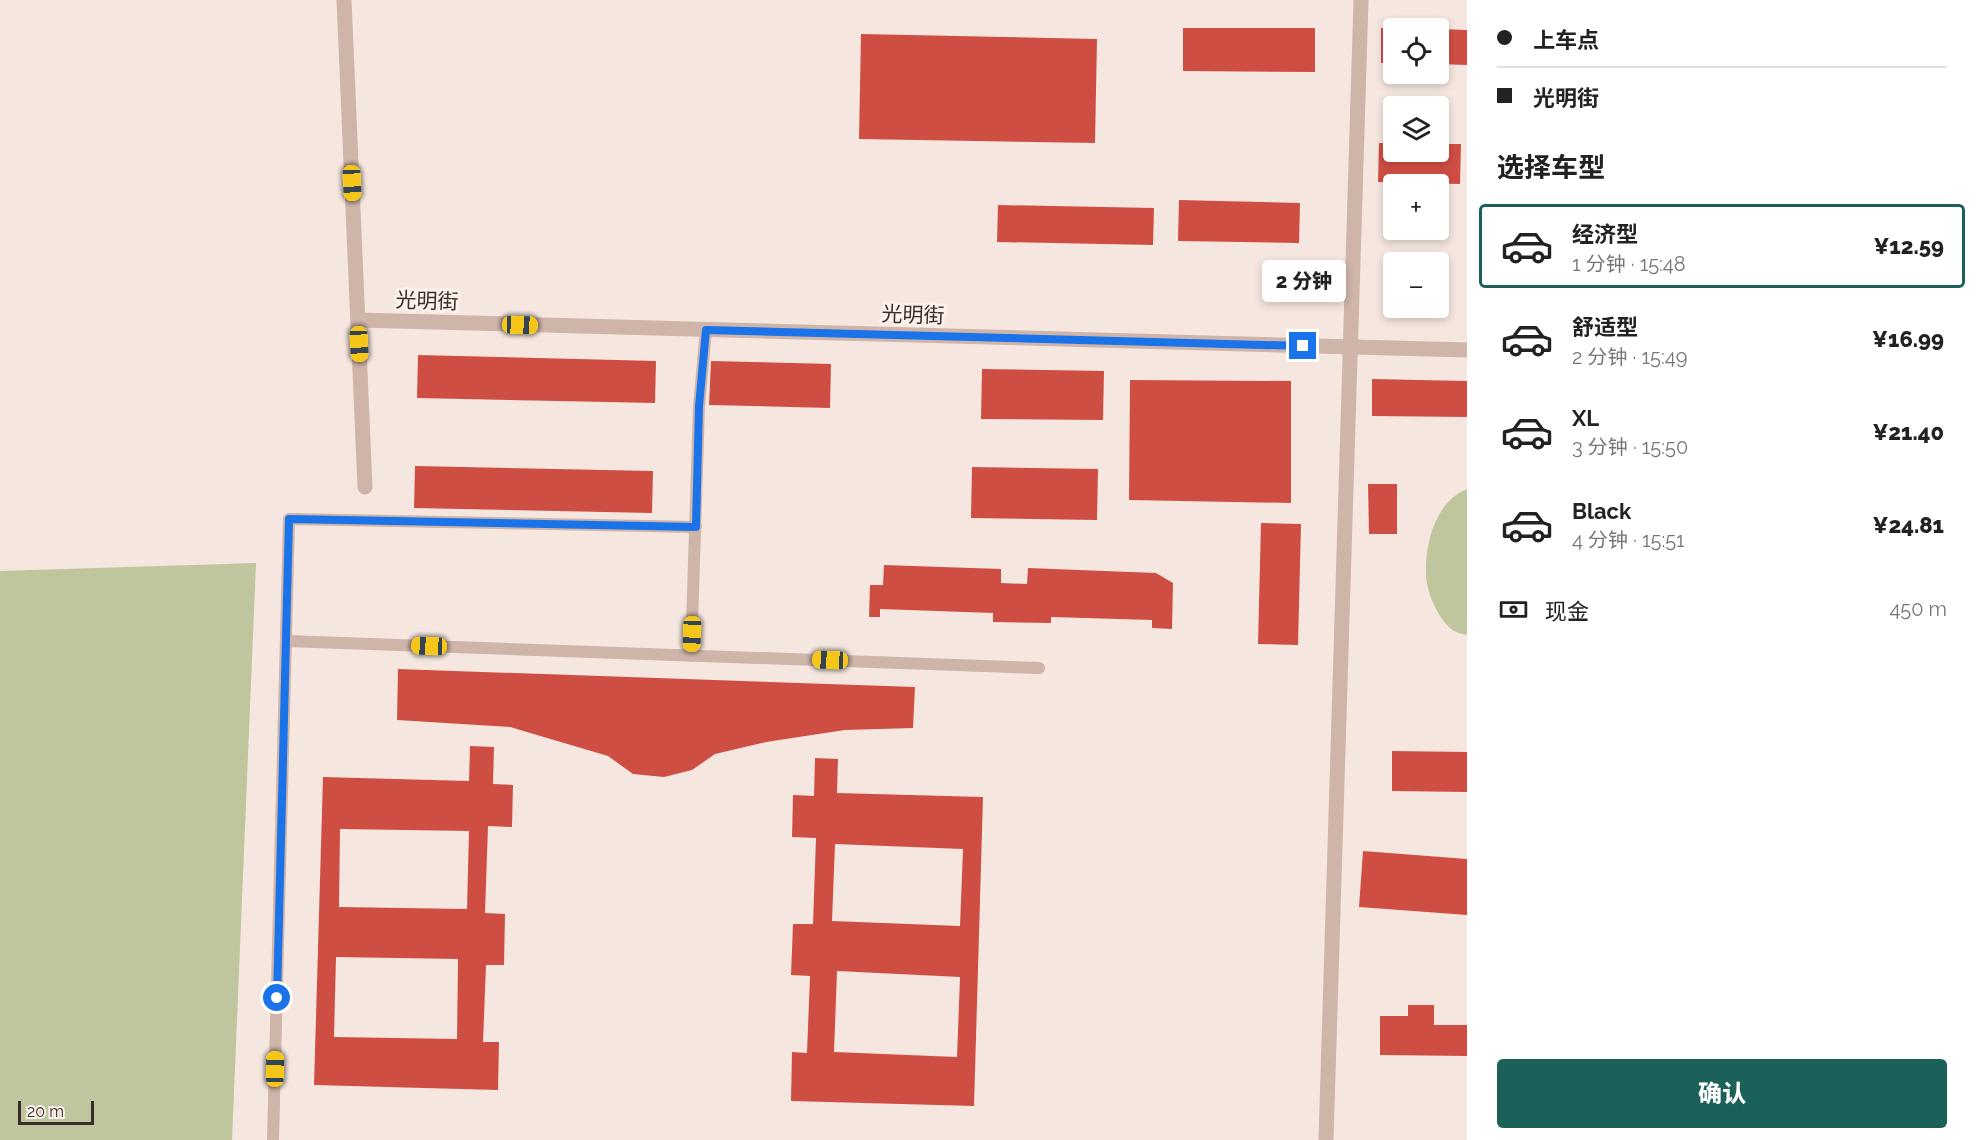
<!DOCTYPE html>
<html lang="zh">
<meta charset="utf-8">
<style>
body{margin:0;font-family:Raleway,"Noto Sans SC",sans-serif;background:#f2f2f2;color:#222;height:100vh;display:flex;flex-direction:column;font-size:22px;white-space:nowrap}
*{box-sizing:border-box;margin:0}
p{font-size:20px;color:#767676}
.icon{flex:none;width:33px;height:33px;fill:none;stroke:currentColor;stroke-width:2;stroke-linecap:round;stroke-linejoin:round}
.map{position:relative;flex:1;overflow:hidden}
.drawer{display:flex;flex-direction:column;background:#fff;width:510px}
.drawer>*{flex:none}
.top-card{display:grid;align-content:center;height:132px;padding:0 30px;background:#fff}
.controls{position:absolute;left:1383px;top:18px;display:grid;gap:12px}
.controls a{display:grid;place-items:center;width:66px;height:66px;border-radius:6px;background:#fff;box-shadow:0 3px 9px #0003;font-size:30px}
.scale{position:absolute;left:18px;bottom:15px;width:76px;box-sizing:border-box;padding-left:6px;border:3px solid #3b2c2a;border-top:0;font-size:16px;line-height:21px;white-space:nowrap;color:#3b2c2a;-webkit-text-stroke:4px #fbf2ec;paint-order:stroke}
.end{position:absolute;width:27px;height:27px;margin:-14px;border:8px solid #1a73e8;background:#fff;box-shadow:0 0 0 3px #fff}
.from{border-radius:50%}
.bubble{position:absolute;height:42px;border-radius:6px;background:#fff;box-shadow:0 3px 9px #0003;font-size:20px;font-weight:800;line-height:42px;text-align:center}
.car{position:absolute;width:18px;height:36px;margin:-18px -9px;border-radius:8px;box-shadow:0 0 4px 2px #0007;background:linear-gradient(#f5c518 24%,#345 0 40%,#f5c518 0 76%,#345 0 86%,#f5c518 0)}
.top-card b{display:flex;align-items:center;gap:21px;height:57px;font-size:22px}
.top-card b+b{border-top:2px solid #e0e0e0}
.top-card i{width:15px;height:15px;background:#222}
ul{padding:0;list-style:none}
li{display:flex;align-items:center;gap:18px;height:84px;margin:0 12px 9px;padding:0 18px;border:3px solid transparent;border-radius:6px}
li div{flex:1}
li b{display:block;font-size:22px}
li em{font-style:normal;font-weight:800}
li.current{border-color:#1b6059}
li>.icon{width:54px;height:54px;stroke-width:1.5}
h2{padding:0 30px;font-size:27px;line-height:72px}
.pay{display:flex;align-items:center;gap:15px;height:66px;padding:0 30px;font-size:22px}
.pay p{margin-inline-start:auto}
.action{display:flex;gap:12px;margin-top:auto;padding:12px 30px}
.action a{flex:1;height:69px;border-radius:6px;background:#1b6059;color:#fff;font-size:24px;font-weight:800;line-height:69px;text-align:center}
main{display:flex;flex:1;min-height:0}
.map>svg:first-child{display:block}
</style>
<main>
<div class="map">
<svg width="1467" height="1140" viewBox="0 0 1467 1140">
<rect width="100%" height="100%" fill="#f5e7df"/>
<!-- green -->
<g fill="#bfc59d">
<path d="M 1467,489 L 1467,635 C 1461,634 1454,632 1450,628 C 1437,616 1426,591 1426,573 C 1425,543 1436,501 1467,489 Z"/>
<path d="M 256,563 L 232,1140 L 0,1140 L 0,571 Z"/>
</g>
<!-- building -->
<g fill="#cf4e43" fill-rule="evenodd">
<path d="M 1183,28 L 1315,28 L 1315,72 L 1183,71 Z"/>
<path d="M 1381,28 L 1394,29 L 1394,64 L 1381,63 Z"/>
<path d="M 1438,29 L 1467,30 L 1467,65 L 1438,64 Z"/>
<path d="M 861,34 L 1097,39 L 1095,143 L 859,139 Z"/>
<path d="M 1379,143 L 1394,143 L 1394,152 L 1438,152 L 1438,144 L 1461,144 L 1460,184 L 1378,182 Z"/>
<path d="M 1179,200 L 1300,203 L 1299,243 L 1178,241 Z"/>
<path d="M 998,205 L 1154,208 L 1153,245 L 997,242 Z"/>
<path d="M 418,355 L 656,361 L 655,403 L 417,398 Z"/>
<path d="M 711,361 L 831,364 L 830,408 L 709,405 Z"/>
<path d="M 982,369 L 1104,371 L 1103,420 L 981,419 Z"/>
<path d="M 1372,379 L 1467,381 L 1467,417 L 1372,416 Z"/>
<path d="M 1130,380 L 1291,381 L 1291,503 L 1129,500 Z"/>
<path d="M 415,466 L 653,471 L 652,513 L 414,508 Z"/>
<path d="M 972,467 L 1098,469 L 1097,520 L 971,518 Z"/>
<path d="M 1368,484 L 1397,484 L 1397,534 L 1369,534 Z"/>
<path d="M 1261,523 L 1301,524 L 1298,645 L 1258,644 Z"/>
<path d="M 884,565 L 1001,569 L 1001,583 L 1027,584 L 1028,568 L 1156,573 L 1173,583 L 1172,629 L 1152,628 L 1152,620 L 1051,617 L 1051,623 L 993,622 L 993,613 L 880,609 L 880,617 L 869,617 L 870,585 L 883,585 Z"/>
<path d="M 398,669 L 915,687 L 913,728 L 845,730 L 766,742 L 715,754 L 692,770 L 664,777 L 633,774 L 608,756 L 510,727 L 397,720 Z"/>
<path d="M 470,746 L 494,747 L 493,784 L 513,785 L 512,827 L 488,826 L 485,913 L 505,914 L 504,965 L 486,965 L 483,1042 L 499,1042 L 498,1090 L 314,1085 L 323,777 L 469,781 ZM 340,829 L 469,831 L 467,909 L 339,907 ZM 336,957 L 458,959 L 457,1039 L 334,1037 Z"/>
<path d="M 1392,751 L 1467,752 L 1467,792 L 1392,791 Z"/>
<path d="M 815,758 L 838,759 L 837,793 L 983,797 L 974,1106 L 791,1101 L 792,1052 L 807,1053 L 810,976 L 791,975 L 793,924 L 813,924 L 816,838 L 792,837 L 793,795 L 814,796 ZM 835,844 L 963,849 L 960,926 L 832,921 ZM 837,971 L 960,977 L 957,1057 L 834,1052 Z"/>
<path d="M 1363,851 L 1467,859 L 1467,915 L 1359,907 Z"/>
<path d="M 1408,1005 L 1434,1005 L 1434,1025 L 1467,1025 L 1467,1056 L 1380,1055 L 1380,1016 L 1408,1016 Z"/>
</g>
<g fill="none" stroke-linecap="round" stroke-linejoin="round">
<!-- service -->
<g stroke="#ceb4a9" stroke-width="12">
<path d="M 286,641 L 1039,668"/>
<path d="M 691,656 L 699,406 L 706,330"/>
<path d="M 273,1140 L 289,519 L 696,527"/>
</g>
<!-- minor -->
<g stroke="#ceb4a9" stroke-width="15">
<path d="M 344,0 L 365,487"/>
<path d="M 358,320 L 1467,350"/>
<path d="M 1326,1140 L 1361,0"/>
</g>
</g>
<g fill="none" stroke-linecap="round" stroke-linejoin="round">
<!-- route -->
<path stroke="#1a73e8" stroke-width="8" d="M 277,998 L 289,519 L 696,527 L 699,406 L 706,330 L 1303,346"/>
</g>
<g text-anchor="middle" stroke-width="6" stroke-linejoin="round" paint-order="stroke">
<!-- street labels -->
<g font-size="21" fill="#3b2c2a" stroke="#fbf2ec">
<text transform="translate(427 301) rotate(2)" y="7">光明街</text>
<text transform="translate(913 315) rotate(2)" y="7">光明街</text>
</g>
</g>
</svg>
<div class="controls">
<a><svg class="icon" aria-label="locate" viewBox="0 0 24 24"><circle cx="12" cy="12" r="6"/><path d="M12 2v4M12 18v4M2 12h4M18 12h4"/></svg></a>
<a><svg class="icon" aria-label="layers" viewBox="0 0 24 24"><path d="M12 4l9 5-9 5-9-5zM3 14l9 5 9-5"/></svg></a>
<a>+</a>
<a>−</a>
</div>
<div class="scale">20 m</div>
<i class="end from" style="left:277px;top:998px"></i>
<i class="end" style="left:1303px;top:346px"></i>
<div class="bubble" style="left:1262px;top:260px;width:84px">2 分钟</div>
<i class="car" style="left:352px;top:183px;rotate:177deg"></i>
<i class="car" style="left:520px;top:325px;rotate:92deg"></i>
<i class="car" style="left:359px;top:344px;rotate:177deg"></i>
<i class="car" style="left:692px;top:634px;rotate:182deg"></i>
<i class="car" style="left:429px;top:646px;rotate:272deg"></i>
<i class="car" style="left:830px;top:660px;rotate:272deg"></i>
<i class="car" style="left:275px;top:1069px;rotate:1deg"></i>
</div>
<section class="drawer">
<div class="top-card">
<b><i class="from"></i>上车点</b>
<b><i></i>光明街</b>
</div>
<h2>选择车型</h2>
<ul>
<li class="current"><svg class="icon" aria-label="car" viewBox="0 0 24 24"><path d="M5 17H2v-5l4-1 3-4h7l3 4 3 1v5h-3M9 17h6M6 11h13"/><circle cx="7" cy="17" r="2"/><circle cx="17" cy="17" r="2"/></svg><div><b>经济型</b><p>1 分钟 · 15:48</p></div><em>¥12.59</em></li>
<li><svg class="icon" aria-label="car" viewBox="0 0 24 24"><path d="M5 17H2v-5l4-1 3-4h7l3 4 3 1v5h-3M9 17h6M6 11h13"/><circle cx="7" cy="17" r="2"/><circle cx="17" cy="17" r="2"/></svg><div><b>舒适型</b><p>2 分钟 · 15:49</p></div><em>¥16.99</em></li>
<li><svg class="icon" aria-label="car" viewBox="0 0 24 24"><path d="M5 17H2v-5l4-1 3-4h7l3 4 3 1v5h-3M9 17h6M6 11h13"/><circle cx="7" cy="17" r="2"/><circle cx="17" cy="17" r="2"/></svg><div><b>XL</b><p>3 分钟 · 15:50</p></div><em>¥21.40</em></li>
<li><svg class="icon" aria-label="car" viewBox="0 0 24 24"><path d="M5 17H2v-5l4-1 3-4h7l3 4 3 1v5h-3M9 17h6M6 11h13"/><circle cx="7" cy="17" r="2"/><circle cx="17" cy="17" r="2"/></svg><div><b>Black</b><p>4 分钟 · 15:51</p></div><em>¥24.81</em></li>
</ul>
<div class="pay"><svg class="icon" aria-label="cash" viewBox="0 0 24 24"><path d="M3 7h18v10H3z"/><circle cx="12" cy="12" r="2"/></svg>现金<p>450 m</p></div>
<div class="action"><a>确认</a></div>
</section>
</main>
